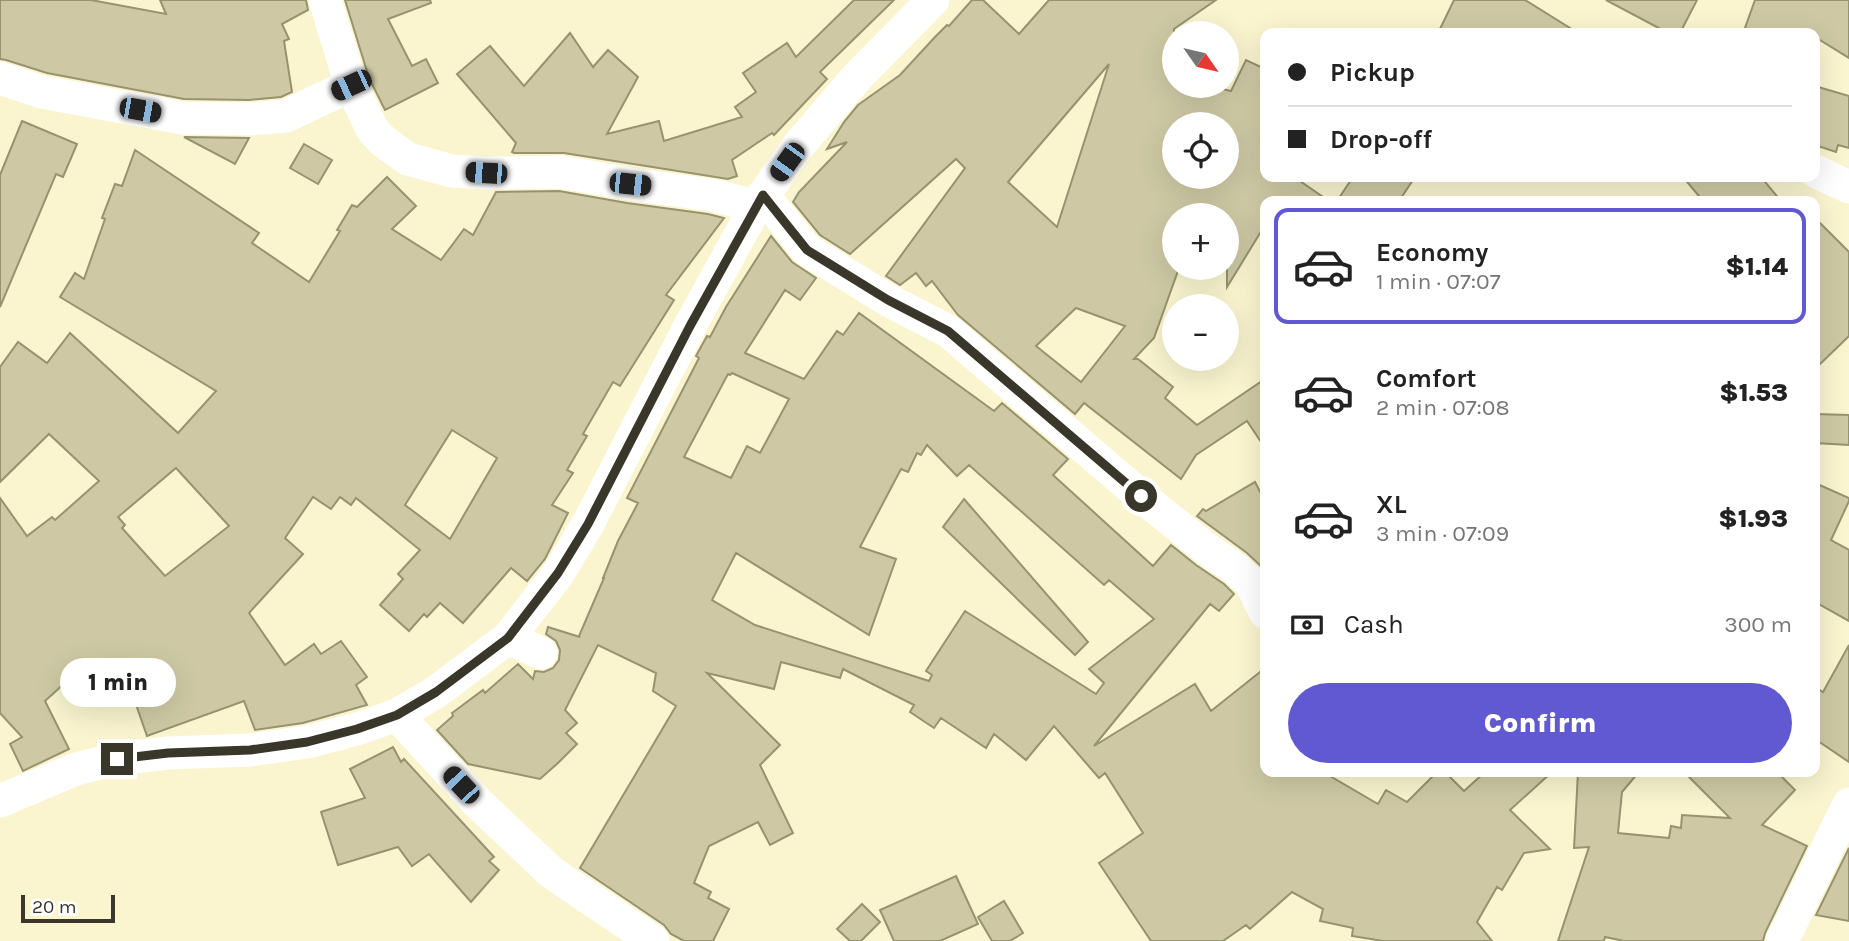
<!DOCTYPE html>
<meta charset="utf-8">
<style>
body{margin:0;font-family:Karla,sans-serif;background:#f2f2f2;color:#222;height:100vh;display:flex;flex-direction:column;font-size:26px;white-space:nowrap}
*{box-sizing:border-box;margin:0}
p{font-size:23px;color:#767676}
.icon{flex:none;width:38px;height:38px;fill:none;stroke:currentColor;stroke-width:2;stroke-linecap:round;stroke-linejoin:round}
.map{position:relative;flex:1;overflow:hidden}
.panel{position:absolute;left:1260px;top:196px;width:560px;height:581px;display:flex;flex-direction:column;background:#fff;border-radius:14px;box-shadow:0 7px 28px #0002}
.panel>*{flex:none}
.top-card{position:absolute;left:1260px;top:28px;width:560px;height:154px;border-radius:14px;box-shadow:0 7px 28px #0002;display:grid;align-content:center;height:154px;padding:0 28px;background:#fff}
.needle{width:46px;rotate:124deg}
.buttons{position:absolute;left:1162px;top:21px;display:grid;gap:14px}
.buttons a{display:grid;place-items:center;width:77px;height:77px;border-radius:50%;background:#fff;box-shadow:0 7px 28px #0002;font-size:35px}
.scale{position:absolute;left:21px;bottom:18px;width:94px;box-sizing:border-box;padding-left:7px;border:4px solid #393729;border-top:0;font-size:19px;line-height:24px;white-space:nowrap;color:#393729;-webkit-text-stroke:5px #fff;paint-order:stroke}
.end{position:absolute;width:32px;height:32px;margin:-16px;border:9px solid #393729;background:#fff;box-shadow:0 0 0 4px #fff}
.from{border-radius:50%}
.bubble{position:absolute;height:49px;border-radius:24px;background:#fff;box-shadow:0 7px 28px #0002;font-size:23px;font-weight:800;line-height:49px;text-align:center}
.car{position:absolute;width:21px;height:42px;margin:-21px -10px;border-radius:9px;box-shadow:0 0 5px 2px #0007;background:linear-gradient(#222 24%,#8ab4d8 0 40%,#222 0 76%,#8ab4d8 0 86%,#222 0)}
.top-card b{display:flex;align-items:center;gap:24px;height:66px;font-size:26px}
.top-card b+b{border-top:2px solid #e0e0e0}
.top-card i{width:18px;height:18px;background:#222}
ul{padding:12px 0 0;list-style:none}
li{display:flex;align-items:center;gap:21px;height:116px;margin:0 14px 10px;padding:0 14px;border:4px solid transparent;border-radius:14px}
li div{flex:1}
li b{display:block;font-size:26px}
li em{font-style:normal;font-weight:800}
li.on{border-color:#6059d1}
li>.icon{width:63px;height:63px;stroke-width:1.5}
.pay{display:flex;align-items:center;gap:18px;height:77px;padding:0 28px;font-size:26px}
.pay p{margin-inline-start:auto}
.primary-button{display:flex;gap:14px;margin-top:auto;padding:14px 28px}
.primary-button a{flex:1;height:80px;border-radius:42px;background:#6059d1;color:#fff;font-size:28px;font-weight:800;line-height:80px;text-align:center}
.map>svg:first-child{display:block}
</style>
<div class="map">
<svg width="1849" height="941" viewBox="0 0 1849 941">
<rect width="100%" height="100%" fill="#faf5cf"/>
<!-- building -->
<g fill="#cec9a4" stroke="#97936f" stroke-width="2" fill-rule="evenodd">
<path d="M 0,0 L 91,0 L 166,14 L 160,0 L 306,0 L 308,10 L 282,24 L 289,39 L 284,41 L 292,92 L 281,97 L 249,100 L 184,99 L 47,73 L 6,60 L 0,59 Z"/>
<path d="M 345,0 L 430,0 L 431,3 L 388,19 L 412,66 L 426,59 L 438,83 L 385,110 L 369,78 Z"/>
<path d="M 854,0 L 894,0 L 820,72 L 827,79 L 774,135 L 772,133 L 732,160 L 737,176 L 728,179 L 564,153 L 514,153 L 512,152 L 516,143 L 457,74 L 490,46 L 524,86 L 570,33 L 593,67 L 608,50 L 638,77 L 607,134 L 659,121 L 664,141 L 742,117 L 735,107 L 756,92 L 743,73 L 787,43 L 796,57 Z"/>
<path d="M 972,0 L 983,0 L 1019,34 L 1049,0 L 1216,0 L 1174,29 L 1174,86 L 1210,86 L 1231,91 L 1246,60 L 1265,69 L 1265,177 L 1294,177 L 1329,201 L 1265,201 L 1265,225 L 1227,287 L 1227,215 L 1174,215 L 1174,253 L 1171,255 L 1174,260 L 1174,268 L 1179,268 L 1154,338 L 1134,359 L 1138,359 L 1173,387 L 1165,398 L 1197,425 L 1265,379 L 1265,448 L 1247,421 L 1196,455 L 1181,479 L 1084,403 L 1075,414 L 958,315 L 932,281 L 926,286 L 916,273 L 900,285 L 886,276 L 965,168 L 956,159 L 850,254 L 820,235 L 793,202 L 799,192 L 847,142 L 827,149 L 844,122 L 858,105 L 900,75 L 935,37 L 947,25 L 949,26 ZM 1109,64 L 1057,227 L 1008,182 ZM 1174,124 L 1227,124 L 1227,177 L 1174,177 ZM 1076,308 L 1125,326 L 1081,382 L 1036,346 Z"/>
<path d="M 1454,0 L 1525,0 L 1578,33 L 1438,33 Z"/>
<path d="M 1606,0 L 1697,0 L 1680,33 L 1668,33 Z"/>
<path d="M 1755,0 L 1849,0 L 1849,58 L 1815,37 L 1815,33 L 1759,33 L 1745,28 Z"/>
<path d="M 1815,86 L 1849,96 L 1849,148 L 1838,145 L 1836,152 L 1815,145 Z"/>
<path d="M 22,121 L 77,144 L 63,177 L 56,174 L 0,307 L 0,175 Z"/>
<path d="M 184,137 L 249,138 L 235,164 Z"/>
<path d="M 304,144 L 332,160 L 318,184 L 290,168 Z"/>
<path d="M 135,150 L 259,233 L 252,243 L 309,282 L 340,231 L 337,230 L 352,205 L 357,207 L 387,177 L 416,206 L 392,229 L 441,260 L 464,229 L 473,235 L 496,192 L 559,191 L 627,203 L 708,214 L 724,218 L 666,295 L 674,300 L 620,386 L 613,382 L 583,434 L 587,436 L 567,470 L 573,473 L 552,505 L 568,513 L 545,559 L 527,581 L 511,568 L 463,623 L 440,603 L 427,617 L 424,614 L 409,631 L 380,605 L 403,579 L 398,574 L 420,550 L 356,498 L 351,505 L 340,497 L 331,509 L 313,497 L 285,538 L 303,554 L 249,613 L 285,665 L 314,644 L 321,654 L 341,641 L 367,677 L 356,685 L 367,705 L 303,723 L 255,730 L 244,701 L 147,736 L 126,676 L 106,691 L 86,664 L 45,701 L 69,749 L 23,771 L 10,744 L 22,737 L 0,713 L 0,498 L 27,536 L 52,517 L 55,520 L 99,481 L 49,434 L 0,482 L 0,367 L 18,342 L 47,363 L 70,333 L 178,433 L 216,391 L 60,297 L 75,273 L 84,279 L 105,219 L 102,218 L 115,184 L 122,186 ZM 452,430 L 497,458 L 450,539 L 405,505 ZM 176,468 L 229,526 L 165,576 L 122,528 L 125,525 L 118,517 Z"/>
<path d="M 1353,177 L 1415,177 L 1399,201 L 1337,201 Z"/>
<path d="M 1683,177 L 1761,177 L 1781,201 L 1703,201 Z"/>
<path d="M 1815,218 L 1849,252 L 1849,336 L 1815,369 Z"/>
<path d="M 771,236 L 792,262 L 816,278 L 800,300 L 785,290 L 745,353 L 804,379 L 837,331 L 843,335 L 859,313 L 994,411 L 1002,403 L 1068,459 L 1053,475 L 1153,566 L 1171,545 L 1196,565 L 1224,584 L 1234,594 L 1219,611 L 1210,604 L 1094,746 L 1195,684 L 1211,711 L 1265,668 L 1265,772 L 1323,772 L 1378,804 L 1386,790 L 1407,802 L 1437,772 L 1445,772 L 1464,791 L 1485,772 L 1552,772 L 1510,810 L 1550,849 L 1524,853 L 1502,890 L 1497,887 L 1477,922 L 1492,941 L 1383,941 L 1352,936 L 1353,928 L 1320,921 L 1323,909 L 1292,892 L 1250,929 L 1246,925 L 1223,941 L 1151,941 L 1099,863 L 1143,833 L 1105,773 L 1099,778 L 1054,726 L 1026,760 L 994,734 L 986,748 L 941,718 L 934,728 L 910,712 L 914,705 L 843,669 L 840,678 L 781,662 L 774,689 L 707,673 L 780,745 L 760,765 L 793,833 L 770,845 L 758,822 L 709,846 L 694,883 L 711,892 L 708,898 L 729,909 L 713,941 L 684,941 L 671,934 L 664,925 L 580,868 L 676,706 L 653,691 L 656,673 L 598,645 L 565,710 L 577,723 L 566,733 L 577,744 L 558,763 L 540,779 L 468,764 L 437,730 L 453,716 L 452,713 L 483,690 L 485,693 L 518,664 L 533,679 L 535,671 L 544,672 L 553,668 L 559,660 L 560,650 L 556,641 L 546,634 L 548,627 L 580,637 L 579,636 L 604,578 L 603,578 L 618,541 L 638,503 L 627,498 L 699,358 L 696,356 L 707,336 L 710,337 L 726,307 ZM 732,373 L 789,399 L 760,453 L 747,446 L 731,478 L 684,457 L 728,374 L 730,375 ZM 927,445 L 957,476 L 969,465 L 1104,585 L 1109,580 L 1154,619 L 1089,669 L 1104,683 L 1096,694 L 965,611 L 926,671 L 932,675 L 929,681 L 755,625 L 712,600 L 736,553 L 869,635 L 896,559 L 860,547 L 901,469 L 908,472 L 917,453 L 921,455 Z"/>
<path d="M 1815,414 L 1849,415 L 1849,445 L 1815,443 Z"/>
<path d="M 1255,482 L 1265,501 L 1265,570 L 1247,553 L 1197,516 L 1203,509 L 1206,511 Z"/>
<path d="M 1815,483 L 1849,498 L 1849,501 L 1831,540 L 1849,550 L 1849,621 L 1815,602 Z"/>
<path d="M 964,499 L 1088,642 L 1075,655 L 943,527 Z"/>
<path d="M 1849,645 L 1849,762 L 1815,739 L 1815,687 L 1823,692 Z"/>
<path d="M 393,747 L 401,762 L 404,759 L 494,857 L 489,861 L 499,870 L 471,902 L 429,854 L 412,866 L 398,847 L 338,865 L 321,812 L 365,798 L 350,769 Z"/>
<path d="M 1578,772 L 1639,772 L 1622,792 L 1618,833 L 1669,838 L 1671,826 L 1681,828 L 1682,815 L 1730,818 L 1684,772 L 1777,772 L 1795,790 L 1762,825 L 1807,846 L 1765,933 L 1763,941 L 1624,941 L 1605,937 L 1604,941 L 1558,941 L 1589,847 L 1574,848 Z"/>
<path d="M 1849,848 L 1849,921 L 1816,915 Z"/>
<path d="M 956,876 L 978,924 L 940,941 L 894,941 L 880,910 Z"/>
<path d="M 1004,901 L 1023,933 L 1010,941 L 992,941 L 978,917 Z"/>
<path d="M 862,904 L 880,922 L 861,941 L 850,941 L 837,929 Z"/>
</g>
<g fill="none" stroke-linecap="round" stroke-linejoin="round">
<!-- minor -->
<g stroke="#fff" stroke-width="33">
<path d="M 325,0 L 351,85 L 365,114 L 372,129 L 383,141 L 408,159 L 452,171 L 486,173 L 561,172 L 630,184 L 712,195 L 756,206"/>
<path d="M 0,78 L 42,92 L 182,118 L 250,119 L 286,116 L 351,85"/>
<path d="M 1815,171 L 1849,187"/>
<path d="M 763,195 L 807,250 L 888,300 L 948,331 L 1141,496 L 1208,550 L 1236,569 L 1251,583 L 1265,612"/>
<path d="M 508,638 L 541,653"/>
<path d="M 397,715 L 478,803 L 551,872 L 653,941"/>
<path d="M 0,801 L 76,769 L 117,759 L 168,753 L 250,750 L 307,742 L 357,729 L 397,715 L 436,692 L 508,638 L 558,574 L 588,524 L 690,326 L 756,206 L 799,145 L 858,76 L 933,0"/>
<path d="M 1782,941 L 1849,804"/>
</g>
</g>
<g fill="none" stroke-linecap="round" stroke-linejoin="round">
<!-- route -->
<path stroke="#393729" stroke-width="9" d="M 117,759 L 168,753 L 250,750 L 307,742 L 357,729 L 397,715 L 436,692 L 508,638 L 558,573 L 588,524 L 690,326 L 763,195 L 807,250 L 888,300 L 948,331 L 1141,496"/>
</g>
</svg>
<div class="buttons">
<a><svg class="needle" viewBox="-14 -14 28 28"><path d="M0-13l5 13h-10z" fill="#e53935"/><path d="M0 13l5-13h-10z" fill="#767676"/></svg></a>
<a><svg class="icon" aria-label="locate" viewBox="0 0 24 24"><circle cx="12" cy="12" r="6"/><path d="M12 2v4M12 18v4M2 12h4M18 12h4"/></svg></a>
<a>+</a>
<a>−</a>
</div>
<div class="scale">20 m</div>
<i class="end from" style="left:1141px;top:496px"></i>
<i class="end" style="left:117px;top:759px"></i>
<div class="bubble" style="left:60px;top:658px;width:116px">1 min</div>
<i class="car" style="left:351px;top:85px;rotate:245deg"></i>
<i class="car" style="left:140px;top:110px;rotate:100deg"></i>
<i class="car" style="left:787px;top:162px;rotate:216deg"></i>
<i class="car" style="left:486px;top:173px;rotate:273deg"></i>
<i class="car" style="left:630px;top:184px;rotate:96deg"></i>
<i class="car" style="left:461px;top:785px;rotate:317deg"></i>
<div class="top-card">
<b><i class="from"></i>Pickup</b>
<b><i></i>Drop-off</b>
</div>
<section class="panel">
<ul>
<li class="on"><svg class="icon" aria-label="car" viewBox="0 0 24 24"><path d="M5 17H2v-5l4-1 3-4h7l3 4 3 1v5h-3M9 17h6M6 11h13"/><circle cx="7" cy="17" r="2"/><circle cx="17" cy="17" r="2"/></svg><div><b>Economy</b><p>1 min · 07:07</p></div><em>$1.14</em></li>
<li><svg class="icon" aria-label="car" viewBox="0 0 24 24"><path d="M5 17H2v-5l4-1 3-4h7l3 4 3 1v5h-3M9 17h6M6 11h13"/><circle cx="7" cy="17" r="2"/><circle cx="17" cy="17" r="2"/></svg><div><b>Comfort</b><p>2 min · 07:08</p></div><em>$1.53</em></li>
<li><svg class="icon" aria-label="car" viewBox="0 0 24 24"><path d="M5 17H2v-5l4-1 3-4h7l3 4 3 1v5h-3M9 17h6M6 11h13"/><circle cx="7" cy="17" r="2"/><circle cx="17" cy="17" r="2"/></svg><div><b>XL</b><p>3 min · 07:09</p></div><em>$1.93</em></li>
</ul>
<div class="pay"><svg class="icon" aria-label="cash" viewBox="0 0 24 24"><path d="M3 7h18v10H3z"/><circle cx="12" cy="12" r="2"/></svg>Cash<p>300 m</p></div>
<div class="primary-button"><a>Confirm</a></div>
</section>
</div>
